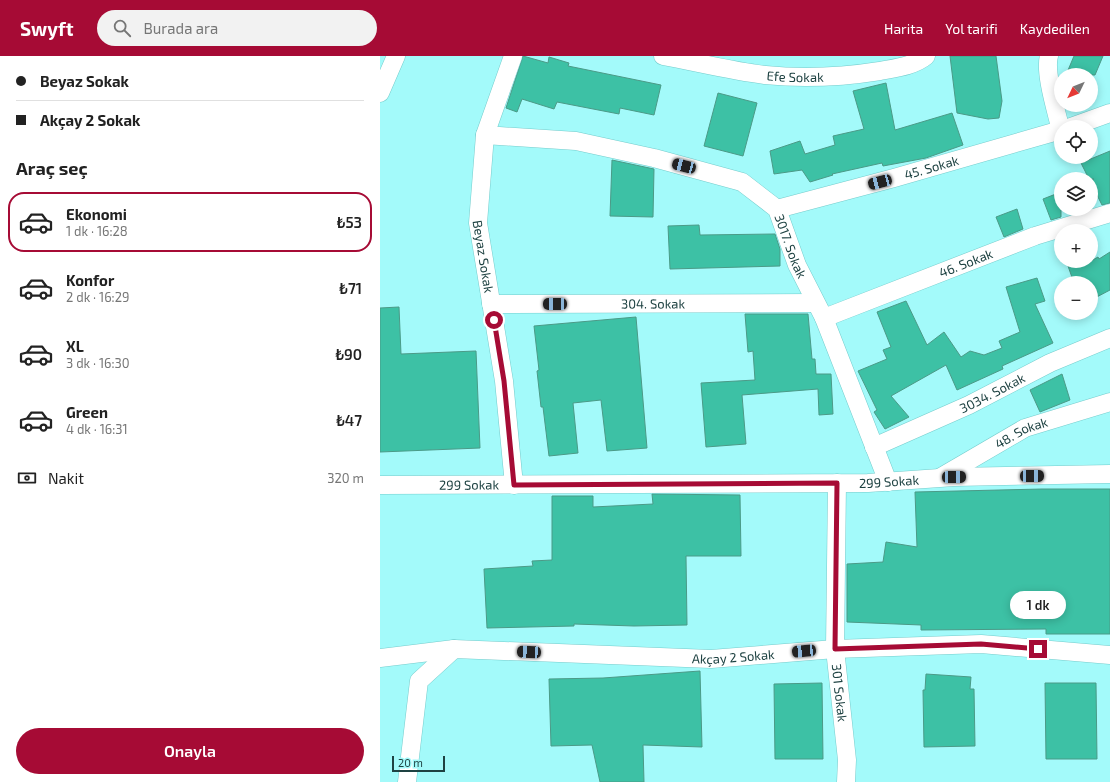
<!DOCTYPE html>
<html lang="tr">
<meta charset="utf-8">
<style>
body{margin:0;font-family:"Exo 2",sans-serif;background:#f2f2f2;color:#222;height:100vh;display:flex;flex-direction:column;font-size:15px;white-space:nowrap}
*{box-sizing:border-box;margin:0}
p{font-size:13px;color:#767676}
.icon{flex:none;width:22px;height:22px;fill:none;stroke:currentColor;stroke-width:2;stroke-linecap:round;stroke-linejoin:round}
.map{position:relative;flex:1;overflow:hidden}
.sheet{display:flex;flex-direction:column;background:#fff;width:380px}
.sheet>*{flex:none}
.banner{display:grid;align-content:center;height:88px;padding:0 16px;background:#fff}
.needle{width:26px;rotate:227deg}
.controls{position:absolute;left:674px;top:12px;display:grid;gap:8px}
.controls a{display:grid;place-items:center;width:44px;height:44px;border-radius:50%;background:#fff;box-shadow:0 2px 10px #0003;font-size:20px}
.scale{position:absolute;left:12px;bottom:10px;width:53px;box-sizing:border-box;padding-left:4px;border:2px solid #1e4242;border-top:0;font-size:11px;line-height:14px;white-space:nowrap;color:#1e4242;-webkit-text-stroke:3px #a3fafa;paint-order:stroke}
.end{position:absolute;width:18px;height:18px;margin:-9px;border:5px solid #a60b35;background:#fff;box-shadow:0 0 0 2px #fff}
.from{border-radius:50%}
.bubble{position:absolute;height:28px;border-radius:14px;background:#fff;box-shadow:0 2px 10px #0003;font-size:13px;font-weight:600;line-height:28px;text-align:center}
.car{position:absolute;width:12px;height:24px;margin:-12px -6px;border-radius:5px;box-shadow:0 0 3px 1px #0007;background:linear-gradient(#222 24%,#8ab4d8 0 40%,#222 0 76%,#8ab4d8 0 86%,#222 0)}
.banner b{display:flex;align-items:center;gap:14px;height:38px;font-size:15px}
.banner b+b{border-top:1px solid #e0e0e0}
.banner i{width:10px;height:10px;background:#222}
ul{padding:0;list-style:none}
li{display:flex;align-items:center;gap:12px;height:60px;margin:0 8px 6px;padding:0 8px;border:2px solid transparent;border-radius:16px}
li div{flex:1}
li b{display:block;font-size:15px}
li em{font-style:normal;font-weight:600}
li.selected{border-color:#a60b35}
li>.icon{width:36px;height:36px;stroke-width:1.5}
h2{padding:0 16px;font-size:18px;line-height:48px}
.pay{display:flex;align-items:center;gap:10px;height:44px;padding:0 16px;font-size:15px}
.pay p{margin-inline-start:auto}
.primary-button{display:flex;gap:8px;margin-top:auto;padding:8px 16px}
.primary-button a{flex:1;height:46px;border-radius:24px;background:#a60b35;color:#fff;font-size:16px;font-weight:600;line-height:46px;text-align:center}
header{display:flex;align-items:center;gap:24px;box-sizing:border-box;height:56px;padding:0 20px;background:#a60b35;color:#fff}
header strong{font-size:19px}
nav{display:flex;gap:22px;margin-inline-start:auto;font-size:14px}
.search{width:280px;height:36px;background:#f2f2f2;display:flex;align-items:center;gap:10px;box-sizing:border-box;padding:0 14px;border-radius:22px;color:#767676;font-size:15px}
main{display:flex;flex:1;min-height:0}
.map>svg:first-child{display:block}
</style>
<header>
<strong>Swyft</strong>
<div class="search"><svg class="icon" aria-label="search" viewBox="0 0 24 24"><circle cx="10" cy="10" r="6"/><path d="M15 15l6 6"/></svg>Burada ara</div>
<nav><a>Harita</a><a>Yol tarifi</a><a>Kaydedilen</a></nav>
</header>
<main>
<section class="sheet">
<div class="banner">
<b><i class="from"></i>Beyaz Sokak</b>
<b><i></i>Akçay 2 Sokak</b>
</div>
<h2>Araç seç</h2>
<ul>
<li class="selected"><svg class="icon" aria-label="car" viewBox="0 0 24 24"><path d="M5 17H2v-5l4-1 3-4h7l3 4 3 1v5h-3M9 17h6M6 11h13"/><circle cx="7" cy="17" r="2"/><circle cx="17" cy="17" r="2"/></svg><div><b>Ekonomi</b><p>1 dk · 16:28</p></div><em>₺53</em></li>
<li><svg class="icon" aria-label="car" viewBox="0 0 24 24"><path d="M5 17H2v-5l4-1 3-4h7l3 4 3 1v5h-3M9 17h6M6 11h13"/><circle cx="7" cy="17" r="2"/><circle cx="17" cy="17" r="2"/></svg><div><b>Konfor</b><p>2 dk · 16:29</p></div><em>₺71</em></li>
<li><svg class="icon" aria-label="car" viewBox="0 0 24 24"><path d="M5 17H2v-5l4-1 3-4h7l3 4 3 1v5h-3M9 17h6M6 11h13"/><circle cx="7" cy="17" r="2"/><circle cx="17" cy="17" r="2"/></svg><div><b>XL</b><p>3 dk · 16:30</p></div><em>₺90</em></li>
<li><svg class="icon" aria-label="car" viewBox="0 0 24 24"><path d="M5 17H2v-5l4-1 3-4h7l3 4 3 1v5h-3M9 17h6M6 11h13"/><circle cx="7" cy="17" r="2"/><circle cx="17" cy="17" r="2"/></svg><div><b>Green</b><p>4 dk · 16:31</p></div><em>₺47</em></li>
</ul>
<div class="pay"><svg class="icon" aria-label="cash" viewBox="0 0 24 24"><path d="M3 7h18v10H3z"/><circle cx="12" cy="12" r="2"/></svg>Nakit<p>320 m</p></div>
<div class="primary-button"><a>Onayla</a></div>
</section>
<div class="map">
<svg width="730" height="726" viewBox="0 0 730 726">
<rect width="100%" height="100%" fill="#a3fafa"/>
<!-- building -->
<g fill="#3dc1a5" stroke="#4b9a87">
<path d="M 143,0 L 168,7 L 169,1 L 189,7 L 188,10 L 281,29 L 274,59 L 240,52 L 239,58 L 177,46 L 174,53 L 142,43 L 137,56 L 126,52 Z"/>
<path d="M 570,0 L 616,0 L 622,45 L 619,62 L 608,63 L 577,57 Z"/>
<path d="M 694,0 L 723,0 L 715,19 L 686,19 Z"/>
<path d="M 506,27 L 515,74 L 572,57 L 583,89 L 546,102 L 503,110 L 502,107 L 452,118 L 453,119 L 430,126 L 422,114 L 394,118 L 390,95 L 420,85 L 425,98 L 455,89 L 453,80 L 484,73 L 473,35 Z"/>
<path d="M 338,37 L 377,47 L 363,100 L 324,90 Z"/>
<path d="M 730,95 L 730,147 L 722,149 L 711,127 L 711,124 L 714,123 L 709,123 L 701,107 Z"/>
<path d="M 232,104 L 274,113 L 273,161 L 230,160 Z"/>
<path d="M 681,136 L 681,161 L 671,164 L 663,143 Z"/>
<path d="M 637,153 L 643,173 L 624,181 L 616,161 Z"/>
<path d="M 319,169 L 320,179 L 395,178 L 400,193 L 400,210 L 290,213 L 288,170 Z"/>
<path d="M 730,196 L 730,234 L 711,244 L 711,227 L 694,227 L 688,210 L 697,205 L 711,205 L 718,201 L 719,203 Z"/>
<path d="M 657,222 L 665,245 L 655,248 L 673,287 L 622,310 L 623,313 L 577,334 L 566,309 L 511,340 L 529,361 L 505,373 L 494,356 L 497,354 L 478,315 L 507,303 L 503,294 L 511,291 L 497,256 L 526,245 L 547,289 L 564,276 L 581,301 L 590,295 L 604,299 L 622,292 L 619,285 L 640,276 L 626,231 Z"/>
<path d="M 19,251 L 21,298 L 96,295 L 100,392 L 0,396 L 0,252 Z"/>
<path d="M 365,258 L 428,258 L 432,303 L 435,303 L 436,318 L 451,318 L 453,358 L 439,359 L 438,333 L 362,339 L 366,388 L 326,391 L 321,327 L 375,324 L 373,295 L 368,296 Z"/>
<path d="M 256,261 L 267,392 L 227,395 L 221,344 L 193,347 L 198,397 L 169,400 L 163,351 L 161,351 L 157,315 L 159,314 L 154,270 Z"/>
<path d="M 682,318 L 690,344 L 660,356 L 650,334 Z"/>
<path d="M 662,433 L 730,433 L 730,578 L 666,578 L 666,573 L 541,574 L 541,569 L 467,566 L 467,508 L 503,506 L 506,486 L 537,491 L 535,436 Z"/>
<path d="M 272,438 L 360,439 L 361,500 L 306,500 L 307,569 L 254,570 L 194,568 L 194,570 L 107,572 L 104,513 L 153,510 L 152,505 L 172,504 L 172,440 L 213,440 L 213,451 L 273,448 Z"/>
<path d="M 320,615 L 322,691 L 263,689 L 264,726 L 220,726 L 212,689 L 171,690 L 169,623 L 223,622 Z"/>
<path d="M 546,618 L 591,621 L 590,633 L 594,633 L 595,690 L 544,691 L 543,634 L 545,634 Z"/>
<path d="M 442,627 L 443,703 L 395,703 L 394,628 Z"/>
<path d="M 665,627 L 716,627 L 717,703 L 666,703 Z"/>
</g>
<g fill="none" stroke-linecap="round" stroke-linejoin="round">
<!-- minor casing -->
<g stroke="#75cccc" stroke-width="19">
<g id="minor">
<path id="s1" d="M 133,0 L 105,79 L 98,167 L 124,325 L 134,429"/>
<path id="s2" d="M 283,0 C 316,6 351,15 385,19 C 423,23 462,21 500,15 C 515,12 534,10 546,0"/>
<path d="M 669,0 C 664,17 677,57 681,75"/>
<path d="M 0,37 L 16,0"/>
<path d="M 691,71 L 730,57"/>
<path id="s3" d="M 105,79 L 196,85 L 274,102 L 362,126 L 397,153 L 417,209 L 444,262 L 508,426"/>
<path id="s4" d="M 397,153 L 514,122 L 681,74"/>
<path id="s5" d="M 111,248 L 435,247"/>
<path id="s6" d="M 444,262 L 655,180 L 730,157"/>
<path id="s7" d="M 494,391 L 589,349 L 670,307 L 730,282"/>
<path id="s8" d="M 561,421 L 645,372 L 730,346"/>
<path id="s9" d="M 457,427 L 455,593 L 467,704 L 466,726"/>
<path id="s10" d="M 0,429 L 488,427 L 574,421 L 730,418"/>
<path id="s11" d="M 0,602 L 74,593 L 331,603 L 455,593 L 601,588 L 730,599"/>
<path d="M 27,726 L 39,625 L 74,593"/>
</g>
</g>
<!-- minor -->
<use href="#minor" stroke="#fff" stroke-width="18"/>
</g>
<g fill="none" stroke-linecap="round" stroke-linejoin="round">
<!-- route -->
<path stroke="#a60b35" stroke-width="5" d="M 114,264 L 124,325 L 134,429 L 457,427 L 455,593 L 601,588 L 658,593"/>
</g>
<g text-anchor="middle" stroke-width="3" stroke-linejoin="round" paint-order="stroke">
<!-- street labels -->
<g font-size="13" fill="#1e4242" stroke="#a3fafa">
<text dy="5" stroke="none"><textPath href="#s2" startOffset="134">Efe Sokak</textPath></text>
<text dy="5" stroke="none"><textPath href="#s4" startOffset="160">45. Sokak</textPath></text>
<text dy="5" stroke="none"><textPath href="#s3" startOffset="346">3017. Sokak</textPath></text>
<text dy="5" stroke="none"><textPath href="#s1" startOffset="206">Beyaz Sokak</textPath></text>
<text dy="5" stroke="none"><textPath href="#s6" startOffset="152">46. Sokak</textPath></text>
<text dy="5" stroke="none"><textPath href="#s5" startOffset="162">304. Sokak</textPath></text>
<text dy="5" stroke="none"><textPath href="#s7" startOffset="130">3034. Sokak</textPath></text>
<text dy="5" stroke="none"><textPath href="#s8" startOffset="92">48. Sokak</textPath></text>
<text dy="5" stroke="none"><textPath href="#s10" startOffset="509">299 Sokak</textPath></text>
<text dy="5" stroke="none"><textPath href="#s10" startOffset="89">299 Sokak</textPath></text>
<text dy="5" stroke="none"><textPath href="#s11" startOffset="354">Akçay 2 Sokak</textPath></text>
<text dy="5" stroke="none"><textPath href="#s9" startOffset="210">301 Sokak</textPath></text>
</g>
</g>
</svg>
<div class="controls">
<a><svg class="needle" viewBox="-14 -14 28 28"><path d="M0-13l5 13h-10z" fill="#e53935"/><path d="M0 13l5-13h-10z" fill="#767676"/></svg></a>
<a><svg class="icon" aria-label="locate" viewBox="0 0 24 24"><circle cx="12" cy="12" r="6"/><path d="M12 2v4M12 18v4M2 12h4M18 12h4"/></svg></a>
<a><svg class="icon" aria-label="layers" viewBox="0 0 24 24"><path d="M12 4l9 5-9 5-9-5zM3 14l9 5 9-5"/></svg></a>
<a>+</a>
<a>−</a>
</div>
<div class="scale">20 m</div>
<i class="end from" style="left:114px;top:264px"></i>
<i class="end" style="left:658px;top:593px"></i>
<div class="bubble" style="left:630px;top:535px;width:56px">1 dk</div>
<i class="car" style="left:304px;top:110px;rotate:285deg"></i>
<i class="car" style="left:500px;top:126px;rotate:255deg"></i>
<i class="car" style="left:175px;top:248px;rotate:270deg"></i>
<i class="car" style="left:652px;top:420px;rotate:89deg"></i>
<i class="car" style="left:574px;top:421px;rotate:89deg"></i>
<i class="car" style="left:424px;top:595px;rotate:265deg"></i>
<i class="car" style="left:149px;top:596px;rotate:273deg"></i>
</div>
</main>
